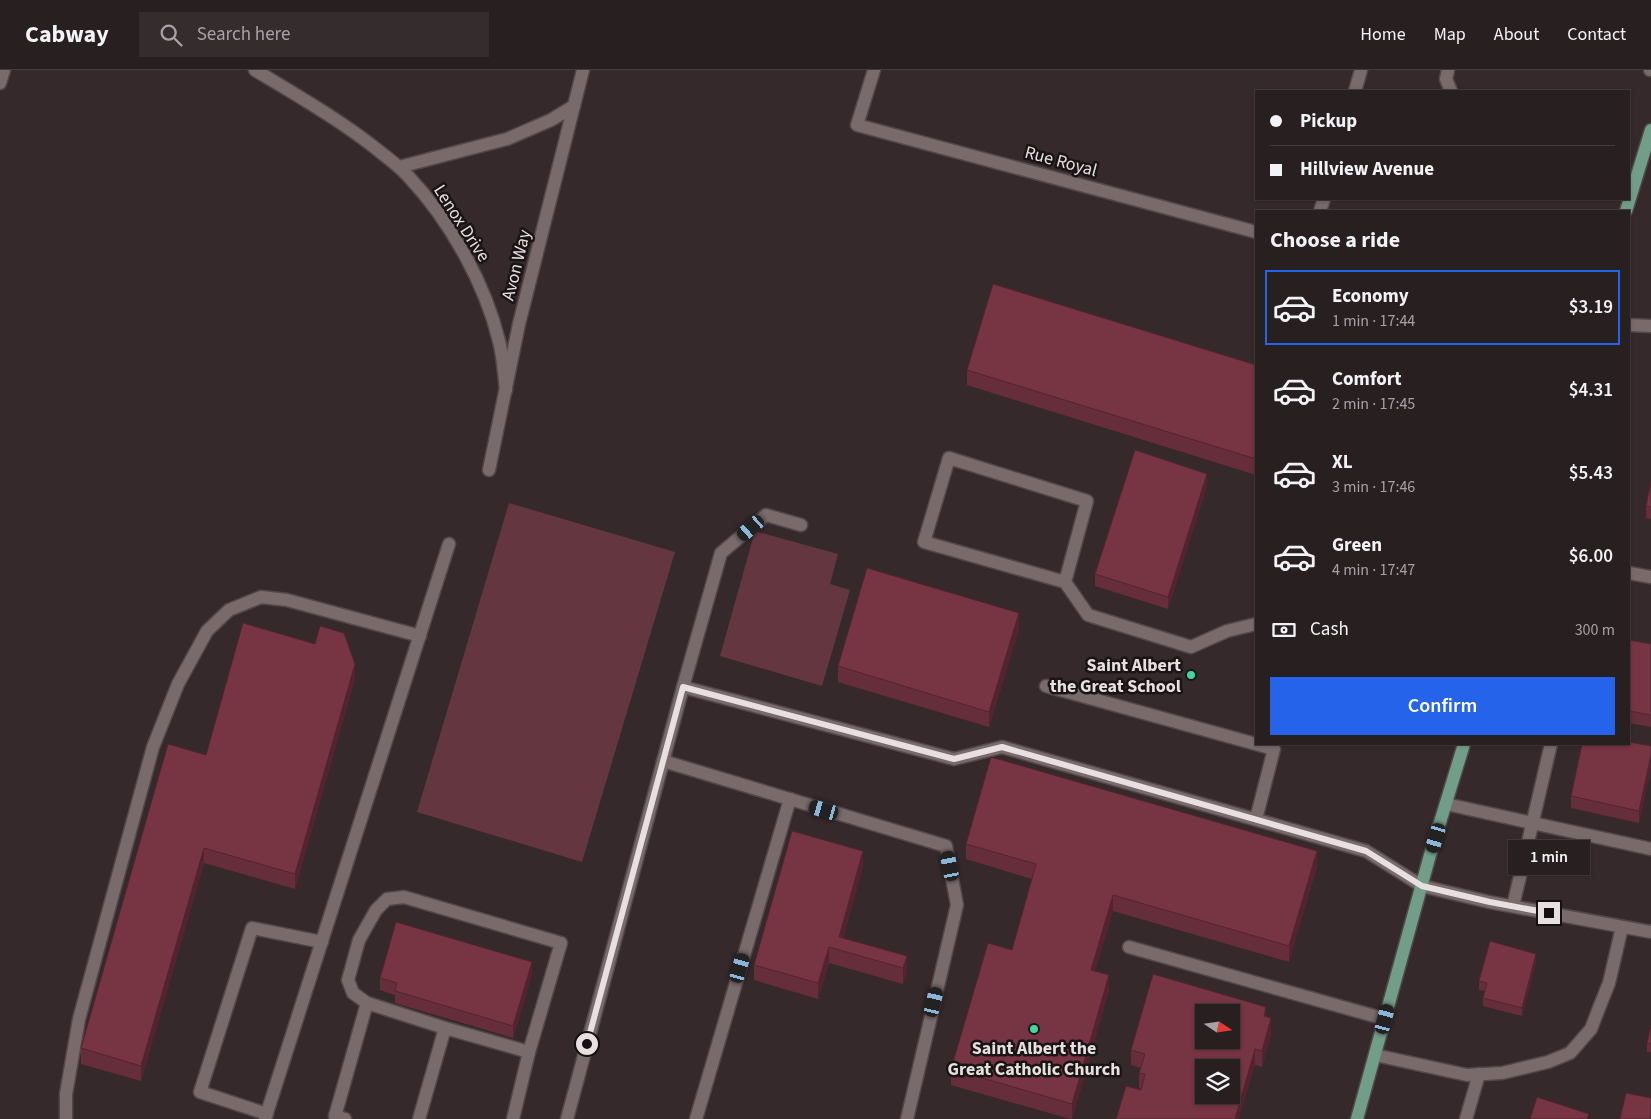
<!DOCTYPE html>
<meta charset="utf-8">
<style>
body{margin:0;font-family:"Source Sans 3",sans-serif;background:#342c2d;color:#f1f3f6;height:100vh;display:flex;flex-direction:column;font-size:19px;white-space:nowrap}
*{box-sizing:border-box;margin:0}
p{font-size:16px;color:#a5a2a5}
.icon{flex:none;width:28px;height:28px;fill:none;stroke:currentColor;stroke-width:2;stroke-linecap:round;stroke-linejoin:round}
.map{position:relative;flex:1;overflow:hidden}
.panel{position:absolute;left:1255px;top:140px;width:375px;height:535px;display:flex;flex-direction:column;background:#281f20;border-radius:0px;box-shadow:0 1px 4px #0004,0 0 0 1px #443d3e}
.panel>*{flex:none}
.banner{position:absolute;left:1255px;top:20px;width:375px;height:110px;border-radius:0px;box-shadow:0 1px 4px #0004,0 0 0 1px #443d3e;display:grid;align-content:center;height:110px;padding:0 15px;background:#281f20}
.needle{width:32px;rotate:103deg}
.tools{position:absolute;left:1195px;top:934px;display:grid;gap:10px}
.tools a{display:grid;place-items:center;width:45px;height:45px;border-radius:0px;background:#281f20;box-shadow:0 1px 4px #0004,0 0 0 1px #443d3e;font-size:25px}
.end{position:absolute;width:22px;height:22px;margin:-11px;border:6px solid #e8dfe0;background:#111;box-shadow:0 0 0 2px #111}
.from{border-radius:50%}
.bubble{position:absolute;height:35px;border-radius:0px;background:#281f20;box-shadow:0 1px 4px #0004,0 0 0 1px #443d3e;font-size:16px;font-weight:600;line-height:35px;text-align:center}
.car{position:absolute;width:15px;height:30px;margin:-15px -8px;border-radius:6px;box-shadow:0 0 4px 1px #0007;background:linear-gradient(#222 24%,#8ab4d8 0 40%,#222 0 76%,#8ab4d8 0 86%,#222 0)}
.banner b{display:flex;align-items:center;gap:18px;height:48px;font-size:19px}
.banner b+b{border-top:1px solid #443d3e}
.banner i{width:12px;height:12px;background:#f1f3f6}
ul{padding:0;list-style:none}
li{display:flex;align-items:center;gap:15px;height:75px;margin:0 10px 8px;padding:0 5px;border:2px solid transparent;border-radius:0px}
li div{flex:1}
li b{display:block;font-size:19px}
li em{font-style:normal;font-weight:600}
li.on{border-color:#2563eb}
li>.icon{width:45px;height:45px;stroke-width:1.5}
h2{padding:0 15px;font-size:22px;line-height:60px}
.pay{display:flex;align-items:center;gap:12px;height:55px;padding:0 15px;font-size:19px}
.pay p{margin-inline-start:auto}
.primary-button{display:flex;gap:10px;margin-top:auto;padding:10px 15px}
.primary-button a{flex:1;height:58px;border-radius:0px;background:#2563eb;color:#fff;font-size:20px;font-weight:600;line-height:58px;text-align:center}
header{display:flex;align-items:center;gap:30px;box-sizing:border-box;height:70px;padding:0 25px;background:#281f20;border-bottom:1px solid #443d3e}
header strong{font-size:24px}
nav{display:flex;gap:28px;margin-inline-start:auto;font-size:18px}
.search{width:350px;height:45px;background:#342c2d;display:flex;align-items:center;gap:12px;box-sizing:border-box;padding:0 18px;border-radius:0px;color:#a5a2a5;font-size:19px}
.map>svg:first-child{display:block}
</style>
<header>
<strong>Cabway</strong>
<div class="search"><svg class="icon" aria-label="search" viewBox="0 0 24 24"><circle cx="10" cy="10" r="6"/><path d="M15 15l6 6"/></svg>Search here</div>
<nav><a>Home</a><a>Map</a><a>About</a><a>Contact</a></nav>
</header>
<div class="map">
<svg width="1651" height="1049" viewBox="0 0 1651 1049">
<rect width="100%" height="100%" fill="#36292b"/>
<!-- green -->
<g fill="#643740">
<path d="M 509,433 L 675,482 L 582,792 L 417,742 Z"/>
<path d="M 755,461 L 838,484 L 830,514 L 850,520 L 822,616 L 720,586 Z"/>
</g>
<g fill="none" stroke-linecap="round" stroke-linejoin="round">
<!-- minor casing -->
<g stroke="#524749" stroke-width="15">
<g id="minor">
<path d="M 255,0 C 298,26 340,50 379,81 C 389,89 400,97 408,106 C 449,149 485,213 499,271 C 503,286 504,304 506,320"/>
<path d="M 874,0 L 857,55 L 1256,162"/>
<path d="M 1448,0 L 1446,9 L 1451,21"/>
<path d="M 1650,0 L 1651,0"/>
<path d="M 0,13 L 4,0"/>
<path d="M 1355,21 L 1361,0"/>
<path d="M 399,97 L 507,69 L 551,50 L 574,36"/>
<path d="M 1320,141 L 1324,129"/>
<path d="M 1629,255 L 1651,256"/>
<path d="M 489,400 L 519,254 L 583,0"/>
<path d="M 1629,503 L 1651,507"/>
<path d="M 1065,512 L 1087,431 L 949,388 L 924,472 L 1065,512 L 1088,545 L 1191,577 L 1227,561 L 1256,554"/>
<path d="M 1046,616 L 1274,679 L 1256,749"/>
<path d="M 683,617 L 954,689 L 1002,677 L 1366,781 L 1422,816 L 1489,832 L 1651,862"/>
<path d="M 663,691 L 946,776 L 957,835 L 907,1049"/>
<path d="M 1446,734 L 1651,779"/>
<path d="M 1513,836 L 1551,674"/>
<path d="M 1129,877 L 1385,949"/>
<path d="M 1375,985 L 1467,1005 L 1502,1003 L 1548,992 L 1570,983 L 1591,959 L 1599,938 L 1609,913 L 1622,857"/>
<path d="M 267,1044 L 200,1022 L 252,858 L 322,872"/>
<path d="M 66,1049 L 66,1024 L 79,949 L 153,677 L 178,614 L 207,561 L 229,540 L 261,527 L 287,530 L 420,566"/>
<path d="M 265,1049 L 449,474"/>
<path d="M 345,1049 L 335,1046 L 367,933"/>
<path d="M 419,1049 L 445,958 L 367,933 L 353,923 L 348,910 L 359,870 L 376,840 L 387,829 L 404,827 L 561,873 L 529,982 L 445,958"/>
<path d="M 513,1049 L 529,982"/>
<path d="M 567,1049 L 683,617 L 721,483 L 766,445 L 801,455"/>
<path d="M 696,1049 L 790,729"/>
<path d="M 1466,1049 L 1479,1004"/>
</g>
</g>
<!-- major casing -->
<g stroke="#524749" stroke-width="15">
<g id="major">
<path d="M 1626,141 L 1651,60"/>
<path d="M 1357,1049 L 1430,785 L 1464,674"/>
</g>
</g>
<!-- minor -->
<use href="#minor" stroke="#796a6c" stroke-width="12"/>
<!-- major -->
<use href="#major" stroke="#719e88" stroke-width="12"/>
</g>
<!-- wall -->
<g fill="#662d3a">
<path d="M 1256,295 L 1256,405 L 967,315 L 967,300 Z"/>
<path d="M 1651,411 L 1651,449 L 1646,448 L 1646,436 Z"/>
<path d="M 1207,416 L 1168,539 L 1095,516 L 1095,504 Z"/>
<path d="M 1019,559 L 989,657 L 838,612 L 838,596 Z"/>
<path d="M 1629,570 L 1651,574 L 1651,657 L 1629,653 Z"/>
<path d="M 355,609 L 295,819 L 204,793 L 141,1011 L 81,994 L 81,978 L 206,685 Z"/>
<path d="M 1651,676 L 1651,697 L 1639,753 L 1571,738 L 1571,726 Z"/>
<path d="M 966,774 L 1317,797 L 1289,892 L 1113,841 L 1095,901 L 1109,920 L 1072,1049 L 1070,1049 L 951,1015 L 951,999 L 1012,880 L 1032,809 L 966,789 Z"/>
<path d="M 863,796 L 843,868 L 907,886 L 907,901 L 903,914 L 829,893 L 818,929 L 754,910 L 754,895 Z"/>
<path d="M 1536,892 L 1522,946 L 1483,936 L 1483,928 L 1485,921 L 1479,920 L 1479,911 Z"/>
<path d="M 532,904 L 513,968 L 395,933 L 395,925 L 380,920 L 380,908 Z"/>
<path d="M 1266,947 L 1271,964 L 1262,997 L 1255,995 L 1141,1020 L 1141,1019 L 1139,1018 L 1139,1003 L 1141,998 L 1131,995 L 1131,980 Z"/>
<path d="M 1651,955 L 1651,982 L 1647,982 L 1647,973 Z"/>
</g>
<!-- shaded-wall -->
<g fill="#53242f">
<path d="M 1207,404 L 1207,416 L 1168,539 L 1168,527 Z"/>
<path d="M 1019,543 L 1019,559 L 989,657 L 989,642 Z"/>
<path d="M 355,594 L 355,609 L 295,819 L 295,804 Z"/>
<path d="M 1651,685 L 1651,697 L 1639,753 L 1639,741 Z"/>
<path d="M 204,778 L 204,793 L 141,1011 L 141,996 Z"/>
<path d="M 863,781 L 863,796 L 839,882 L 839,867 Z"/>
<path d="M 1317,781 L 1317,797 L 1289,892 L 1289,876 Z"/>
<path d="M 1113,825 L 1113,841 L 1091,915 L 1091,900 Z"/>
<path d="M 829,877 L 829,893 L 818,929 L 818,913 Z"/>
<path d="M 1536,884 L 1536,892 L 1522,946 L 1522,938 Z"/>
<path d="M 907,886 L 907,901 L 903,914 L 903,898 Z"/>
<path d="M 532,892 L 532,904 L 513,968 L 513,956 Z"/>
<path d="M 1109,905 L 1109,920 L 1072,1049 L 1072,1034 Z"/>
<path d="M 1266,937 L 1266,953 L 1264,946 Z"/>
<path d="M 1271,948 L 1271,964 L 1262,997 L 1262,981 Z"/>
<path d="M 1255,979 L 1255,995 L 1239,1049 L 1235,1049 Z"/>
</g>
<!-- building -->
<g fill="#773443" stroke="#53242f" fill-rule="evenodd">
<path d="M 993,214 L 1256,295 L 1256,389 L 967,300 Z"/>
<path d="M 1135,380 L 1207,404 L 1168,527 L 1095,504 Z"/>
<path d="M 1651,411 L 1651,437 L 1646,436 Z"/>
<path d="M 867,498 L 1019,543 L 989,642 L 838,596 Z"/>
<path d="M 243,553 L 315,574 L 320,556 L 344,563 L 355,594 L 295,804 L 204,778 L 141,996 L 81,978 L 168,674 L 206,685 Z"/>
<path d="M 1629,570 L 1651,574 L 1651,645 L 1629,641 Z"/>
<path d="M 1629,672 L 1651,676 L 1651,685 L 1639,741 L 1571,726 L 1582,674 L 1629,674 Z"/>
<path d="M 991,687 L 1317,781 L 1289,876 L 1113,825 L 1091,900 L 1109,905 L 1072,1034 L 951,999 L 988,873 L 1012,880 L 1036,794 L 966,774 Z"/>
<path d="M 792,761 L 863,781 L 839,867 L 907,886 L 903,898 L 829,877 L 818,913 L 754,895 Z"/>
<path d="M 396,852 L 532,892 L 513,956 L 395,921 L 397,913 L 380,908 Z"/>
<path d="M 1490,871 L 1536,884 L 1522,938 L 1483,928 L 1487,913 L 1479,911 Z"/>
<path d="M 1153,904 L 1266,937 L 1264,946 L 1271,948 L 1262,981 L 1255,979 L 1235,1049 L 1116,1049 L 1126,1016 L 1141,1020 L 1145,1004 L 1139,1003 L 1145,984 L 1131,980 ZM 1204,942 L 1231,942 L 1231,970 L 1204,970 ZM 1204,998 L 1231,998 L 1231,1025 L 1204,1025 Z"/>
<path d="M 1651,955 L 1651,974 L 1647,973 Z"/>
<path d="M 1626,1023 L 1651,1028 L 1651,1045 L 1650,1049 L 1620,1049 Z"/>
<path d="M 1537,1027 L 1589,1044 L 1587,1049 L 1530,1049 Z"/>
</g>
<g fill="none" stroke-linecap="round" stroke-linejoin="round">
<!-- route -->
<path stroke="#e8dfe0" stroke-width="6" d="M 587,974 L 683,617 L 954,689 L 1002,677 L 1366,781 L 1422,816 L 1490,832 L 1549,843"/>
</g>
<!-- markers -->
<g fill="#45d49f" stroke="#191415" stroke-width="2">
<circle cx="1191" cy="605" r="5"/>
<circle cx="1034" cy="959" r="5"/>
</g>
<g text-anchor="middle" stroke-width="5" stroke-linejoin="round" paint-order="stroke">
<!-- street labels -->
<g font-size="18" fill="#e8dfe0" stroke="#191415">
<text transform="translate(1061 91) rotate(15)" y="6">Rue Royal</text>
<text transform="translate(462 153) rotate(57)" y="6">Lenox Drive</text>
<text transform="translate(516 195) rotate(-76)" y="6">Avon Way</text>
</g>
<!-- poi labels -->
<g font-size="18" font-weight="bold" fill="#e8dfe0" stroke="#191415" text-anchor="end">
<text x="1181" y="601">Saint Albert<tspan x="1181" dy="21">the Great School</tspan></text>
<text x="1034" y="984" text-anchor="middle">Saint Albert the<tspan x="1034" dy="21">Great Catholic Church</tspan></text>
</g>
</g>
</svg>
<div class="tools">
<a><svg class="needle" viewBox="-14 -14 28 28"><path d="M0-13l5 13h-10z" fill="#e53935"/><path d="M0 13l5-13h-10z" fill="#a5a2a5"/></svg></a>
<a><svg class="icon" aria-label="layers" viewBox="0 0 24 24"><path d="M12 4l9 5-9 5-9-5zM3 14l9 5 9-5"/></svg></a>
</div>
<i class="end from" style="left:587px;top:974px"></i>
<i class="end" style="left:1549px;top:843px"></i>
<div class="bubble" style="left:1508px;top:770px;width:82px">1 min</div>
<i class="car" style="left:751px;top:458px;rotate:229deg"></i>
<i class="car" style="left:824px;top:740px;rotate:286deg"></i>
<i class="car" style="left:1436px;top:768px;rotate:197deg"></i>
<i class="car" style="left:950px;top:796px;rotate:349deg"></i>
<i class="car" style="left:740px;top:898px;rotate:16deg"></i>
<i class="car" style="left:934px;top:932px;rotate:13deg"></i>
<i class="car" style="left:1385px;top:949px;rotate:15deg"></i>
<div class="banner">
<b><i class="from"></i>Pickup</b>
<b><i></i>Hillview Avenue</b>
</div>
<section class="panel">
<h2>Choose a ride</h2>
<ul>
<li class="on"><svg class="icon" aria-label="car" viewBox="0 0 24 24"><path d="M5 17H2v-5l4-1 3-4h7l3 4 3 1v5h-3M9 17h6M6 11h13"/><circle cx="7" cy="17" r="2"/><circle cx="17" cy="17" r="2"/></svg><div><b>Economy</b><p>1 min · 17:44</p></div><em>$3.19</em></li>
<li><svg class="icon" aria-label="car" viewBox="0 0 24 24"><path d="M5 17H2v-5l4-1 3-4h7l3 4 3 1v5h-3M9 17h6M6 11h13"/><circle cx="7" cy="17" r="2"/><circle cx="17" cy="17" r="2"/></svg><div><b>Comfort</b><p>2 min · 17:45</p></div><em>$4.31</em></li>
<li><svg class="icon" aria-label="car" viewBox="0 0 24 24"><path d="M5 17H2v-5l4-1 3-4h7l3 4 3 1v5h-3M9 17h6M6 11h13"/><circle cx="7" cy="17" r="2"/><circle cx="17" cy="17" r="2"/></svg><div><b>XL</b><p>3 min · 17:46</p></div><em>$5.43</em></li>
<li><svg class="icon" aria-label="car" viewBox="0 0 24 24"><path d="M5 17H2v-5l4-1 3-4h7l3 4 3 1v5h-3M9 17h6M6 11h13"/><circle cx="7" cy="17" r="2"/><circle cx="17" cy="17" r="2"/></svg><div><b>Green</b><p>4 min · 17:47</p></div><em>$6.00</em></li>
</ul>
<div class="pay"><svg class="icon" aria-label="cash" viewBox="0 0 24 24"><path d="M3 7h18v10H3z"/><circle cx="12" cy="12" r="2"/></svg>Cash<p>300 m</p></div>
<div class="primary-button"><a>Confirm</a></div>
</section>
</div>
